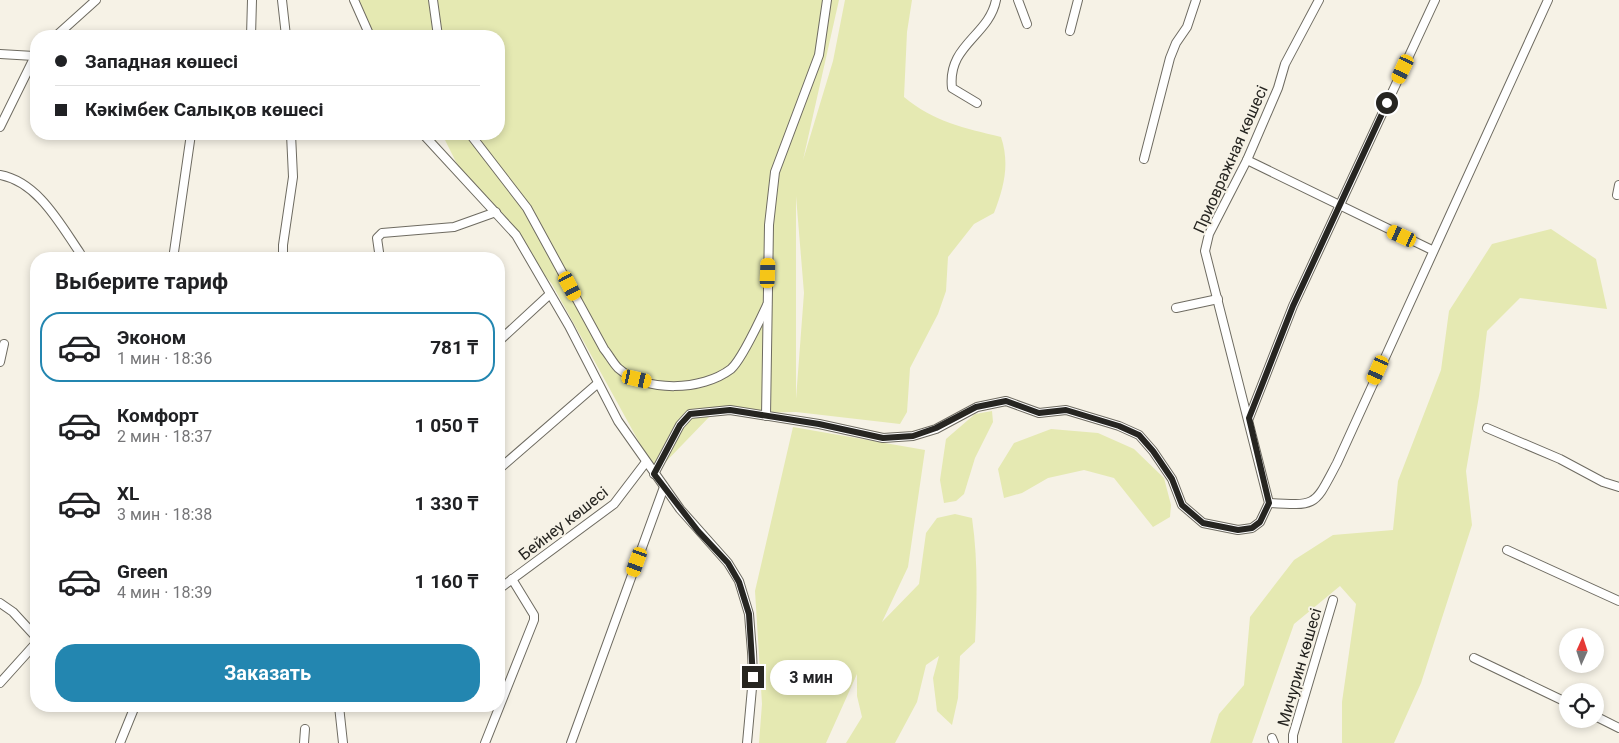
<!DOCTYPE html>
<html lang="ru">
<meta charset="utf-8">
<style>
body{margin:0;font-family:Roboto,sans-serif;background:#f2f2f2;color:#202124;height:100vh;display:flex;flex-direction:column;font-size:19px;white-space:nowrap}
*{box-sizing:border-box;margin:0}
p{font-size:16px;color:#757577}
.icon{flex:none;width:28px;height:28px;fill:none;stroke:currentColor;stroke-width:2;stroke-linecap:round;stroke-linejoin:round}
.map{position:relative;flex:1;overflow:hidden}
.details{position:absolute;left:30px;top:252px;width:475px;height:460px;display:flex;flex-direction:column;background:#fff;border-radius:20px;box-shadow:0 2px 8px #0003}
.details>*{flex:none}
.top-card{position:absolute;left:30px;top:30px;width:475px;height:110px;border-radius:20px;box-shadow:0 2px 8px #0003;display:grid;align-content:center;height:110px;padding:0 25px;background:#fff}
.needle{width:32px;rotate:3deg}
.fabs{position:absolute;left:1559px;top:628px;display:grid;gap:10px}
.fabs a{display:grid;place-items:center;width:45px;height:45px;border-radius:50%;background:#fff;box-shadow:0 2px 8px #0003;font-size:25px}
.end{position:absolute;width:22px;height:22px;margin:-11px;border:6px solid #262521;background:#fff;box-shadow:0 0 0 2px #fff}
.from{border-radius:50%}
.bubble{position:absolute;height:35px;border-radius:18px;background:#fff;box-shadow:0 2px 8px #0003;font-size:16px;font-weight:700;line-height:35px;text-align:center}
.car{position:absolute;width:15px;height:30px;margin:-15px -8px;border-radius:6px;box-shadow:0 0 4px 1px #0007;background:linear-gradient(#f5c518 24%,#345 0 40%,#f5c518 0 76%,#345 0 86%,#f5c518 0)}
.top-card b{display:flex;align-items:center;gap:18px;height:48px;font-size:19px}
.top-card b+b{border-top:1px solid #e0e0e0}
.top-card i{width:12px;height:12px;background:#202124}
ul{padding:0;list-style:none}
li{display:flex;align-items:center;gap:15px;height:70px;margin:0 10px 8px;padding:0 15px;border:2px solid transparent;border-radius:20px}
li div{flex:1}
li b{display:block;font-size:19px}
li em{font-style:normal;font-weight:700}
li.on{border-color:#2386b0}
li>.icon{width:45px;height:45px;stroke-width:1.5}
h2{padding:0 25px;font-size:22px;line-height:60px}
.button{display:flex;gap:10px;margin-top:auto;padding:10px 25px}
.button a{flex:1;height:58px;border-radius:20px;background:#2386b0;color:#fff;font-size:20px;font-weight:700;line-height:58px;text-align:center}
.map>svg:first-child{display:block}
</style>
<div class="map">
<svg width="1619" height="743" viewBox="0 0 1619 743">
<rect width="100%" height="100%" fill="#f6f2e6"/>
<!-- green -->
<g fill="#e5e9b2" fill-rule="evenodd">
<path d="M 359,0 L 839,0 L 803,160 L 833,61 L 845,0 L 912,0 L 907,32 L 904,97 C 934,122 964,128 1001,137 C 1010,164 1004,187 994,213 L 974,224 L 948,257 L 946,291 L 938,314 L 910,368 L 907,412 L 900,424 L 796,412 L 712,414 L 654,474 L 646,462 L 639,442 L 552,284 L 465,180 L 444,138 L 431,142 L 426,134 L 499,134 L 499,36 L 371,36 ZM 796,196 L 804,293 L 796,399 Z"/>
<path d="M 1551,229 L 1596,259 L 1607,309 L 1520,298 L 1487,331 L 1479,396 L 1466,471 L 1472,525 L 1421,683 L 1394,743 L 1342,743 L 1342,702 L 1356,604 L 1340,586 L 1294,624 L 1252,743 L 1210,743 L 1219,714 L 1244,685 L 1250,617 L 1294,560 L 1333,535 L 1393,530 L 1398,481 L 1441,370 L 1449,311 L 1492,244 Z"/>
<path d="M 992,411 L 993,422 L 975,458 L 964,494 L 956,501 L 944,503 L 940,480 L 946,439 L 975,414 Z"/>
<path d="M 793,427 L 925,450 L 908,567 L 882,622 L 919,584 L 926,533 L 937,518 L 955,514 L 972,518 C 978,559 977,600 975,642 L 960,656 L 958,698 L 952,725 L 937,711 L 933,678 L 939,656 L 926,665 L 917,702 L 895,743 L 846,743 L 862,717 L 857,696 L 857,674 L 826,743 L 759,743 L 762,704 L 755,591 Z"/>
<path d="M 1051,429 L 1098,433 L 1134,449 L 1164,478 L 1171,505 L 1170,517 L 1153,527 L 1114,478 L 1084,470 L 1048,478 L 1022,493 L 1004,498 L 998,469 L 1014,443 Z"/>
</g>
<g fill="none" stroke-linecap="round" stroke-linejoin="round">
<!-- minor casing -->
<g stroke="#6e6b61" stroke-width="10">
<g id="minor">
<path d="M 282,0 L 286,36"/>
<path d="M 354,0 L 370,36"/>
<path d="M 433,0 L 438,36"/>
<path d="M 1018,0 L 1027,24"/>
<path d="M 1070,31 L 1078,0"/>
<path d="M 56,36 L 96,0"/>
<path d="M 251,36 L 252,0"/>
<path d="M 0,54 L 34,56"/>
<path d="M 977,103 L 952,88 C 947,45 989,36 996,0"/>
<path d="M 0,127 L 36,54"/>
<path d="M 423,134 L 516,235 L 569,326 L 618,421 L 680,509 L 728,563 L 739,581 L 749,614 L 752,652 L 753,677 L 747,743"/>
<path d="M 470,134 L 527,208 L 604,349 C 609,355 613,363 618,368 C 646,393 702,391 731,369 C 742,359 760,320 767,305"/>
<path d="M 1144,159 L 1170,58 L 1176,43 L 1187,27 L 1196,0"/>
<path d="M 1247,160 L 1432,250"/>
<path d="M 0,175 C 38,182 60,224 80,253"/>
<path d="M 1617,195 L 1619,185"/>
<path d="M 173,259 L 191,134"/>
<path d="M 283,259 L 283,245 L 293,177 L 291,134"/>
<path d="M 380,259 L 377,238 L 382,233 L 454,227 L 496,212"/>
<path d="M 1176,308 L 1218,299"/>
<path d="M 499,341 L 550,294"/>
<path d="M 0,362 L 4,344"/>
<path d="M 766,416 L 769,225 L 775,172 L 819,55 L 827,0"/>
<path d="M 1249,418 L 1293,306 L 1435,0"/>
<path d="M 1487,428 L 1560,459 L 1603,482 L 1619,487"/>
<path d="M 499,469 L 597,384"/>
<path d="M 654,474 L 680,425 L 690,414 L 730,410 L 819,424 L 883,438 L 913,436 L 936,429 L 977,407 L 1006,401 L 1039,413 L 1066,410 L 1119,426 L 1139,435 L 1153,451 L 1172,479 L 1182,505 L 1203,523 L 1238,530 L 1252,528 L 1260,522 L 1269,503 L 1205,251 L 1209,234 L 1247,160 L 1278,88 L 1285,64 L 1319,0"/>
<path d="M 1269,503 C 1318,506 1314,506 1337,463 L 1548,0"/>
<path d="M 1507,550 L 1619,601"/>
<path d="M 499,589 L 614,504 L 646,462"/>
<path d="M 0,603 L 13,612 L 36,637"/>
<path d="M 1474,658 L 1568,703"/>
<path d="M 0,683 L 36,643"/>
<path d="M 339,706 L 343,743"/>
<path d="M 1595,716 L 1619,728"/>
<path d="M 1272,738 L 1274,743"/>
<path d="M 120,743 L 135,706"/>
<path d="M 304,743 L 305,729"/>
<path d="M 485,743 L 534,620 L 534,615 L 512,579"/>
<path d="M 571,743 L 664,487"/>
<path d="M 1293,743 L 1293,735 L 1333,600"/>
</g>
</g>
<!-- minor -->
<use href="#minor" stroke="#fff" stroke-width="8"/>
</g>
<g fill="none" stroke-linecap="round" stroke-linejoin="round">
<!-- route -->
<path stroke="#262521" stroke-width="6" d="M 753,677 L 749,614 L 739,582 L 728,563 L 698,531 L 654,474 L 680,425 L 690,414 L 730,410 L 819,424 L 883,438 L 913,436 L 936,428 L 976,407 L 1006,401 L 1039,413 L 1066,410 L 1119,426 L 1139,435 L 1153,451 L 1172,479 L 1182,505 L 1203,523 L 1238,530 L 1252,528 L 1260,522 L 1269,503 L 1249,418 L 1293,306 L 1387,103"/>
</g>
<g text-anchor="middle" stroke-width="4" stroke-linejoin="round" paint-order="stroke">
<!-- street labels -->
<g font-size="16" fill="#262521" stroke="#f6f2e6">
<text transform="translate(1230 159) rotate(-66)" y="6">Приовражная көшесі</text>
<text transform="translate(563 523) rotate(-38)" y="6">Бейнеу көшесі</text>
<text transform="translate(1299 667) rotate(-74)" y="6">Мичурин көшесі</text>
</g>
</g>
</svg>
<div class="fabs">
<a><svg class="needle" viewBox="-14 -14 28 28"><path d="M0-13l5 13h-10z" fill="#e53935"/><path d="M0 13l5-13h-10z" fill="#757577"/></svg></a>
<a><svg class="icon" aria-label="locate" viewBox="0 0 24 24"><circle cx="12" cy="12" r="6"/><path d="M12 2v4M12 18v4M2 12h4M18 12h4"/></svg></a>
</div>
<i class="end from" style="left:1387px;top:103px"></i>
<i class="end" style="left:753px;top:677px"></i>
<div class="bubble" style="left:770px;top:660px;width:82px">3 мин</div>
<i class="car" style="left:1403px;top:69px;rotate:205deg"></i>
<i class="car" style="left:1402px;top:236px;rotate:295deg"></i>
<i class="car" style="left:768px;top:273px;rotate:2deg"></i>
<i class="car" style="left:570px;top:286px;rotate:152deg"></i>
<i class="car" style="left:1378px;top:370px;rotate:204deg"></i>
<i class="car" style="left:637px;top:379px;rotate:103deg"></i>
<i class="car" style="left:637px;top:562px;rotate:200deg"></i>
<div class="top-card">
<b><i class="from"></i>Западная көшесі</b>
<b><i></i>Кәкімбек Салықов көшесі</b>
</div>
<section class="details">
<h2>Выберите тариф</h2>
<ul>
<li class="on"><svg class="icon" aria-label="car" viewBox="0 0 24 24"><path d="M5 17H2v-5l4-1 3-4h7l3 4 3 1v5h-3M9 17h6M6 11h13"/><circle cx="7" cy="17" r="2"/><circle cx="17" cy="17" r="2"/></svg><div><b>Эконом</b><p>1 мин · 18:36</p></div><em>781 ₸</em></li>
<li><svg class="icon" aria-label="car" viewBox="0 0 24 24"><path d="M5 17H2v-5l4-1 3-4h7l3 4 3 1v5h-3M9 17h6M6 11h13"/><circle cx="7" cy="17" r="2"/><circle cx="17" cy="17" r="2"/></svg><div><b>Комфорт</b><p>2 мин · 18:37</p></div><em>1 050 ₸</em></li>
<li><svg class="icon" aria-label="car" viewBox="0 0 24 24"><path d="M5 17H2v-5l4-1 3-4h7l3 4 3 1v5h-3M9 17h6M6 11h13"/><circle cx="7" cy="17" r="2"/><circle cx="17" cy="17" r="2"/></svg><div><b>XL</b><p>3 мин · 18:38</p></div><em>1 330 ₸</em></li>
<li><svg class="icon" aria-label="car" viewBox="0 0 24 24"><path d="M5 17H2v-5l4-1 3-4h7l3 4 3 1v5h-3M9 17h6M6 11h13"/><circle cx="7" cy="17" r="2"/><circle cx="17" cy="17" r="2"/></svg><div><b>Green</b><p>4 мин · 18:39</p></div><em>1 160 ₸</em></li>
</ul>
<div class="button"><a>Заказать</a></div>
</section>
</div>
